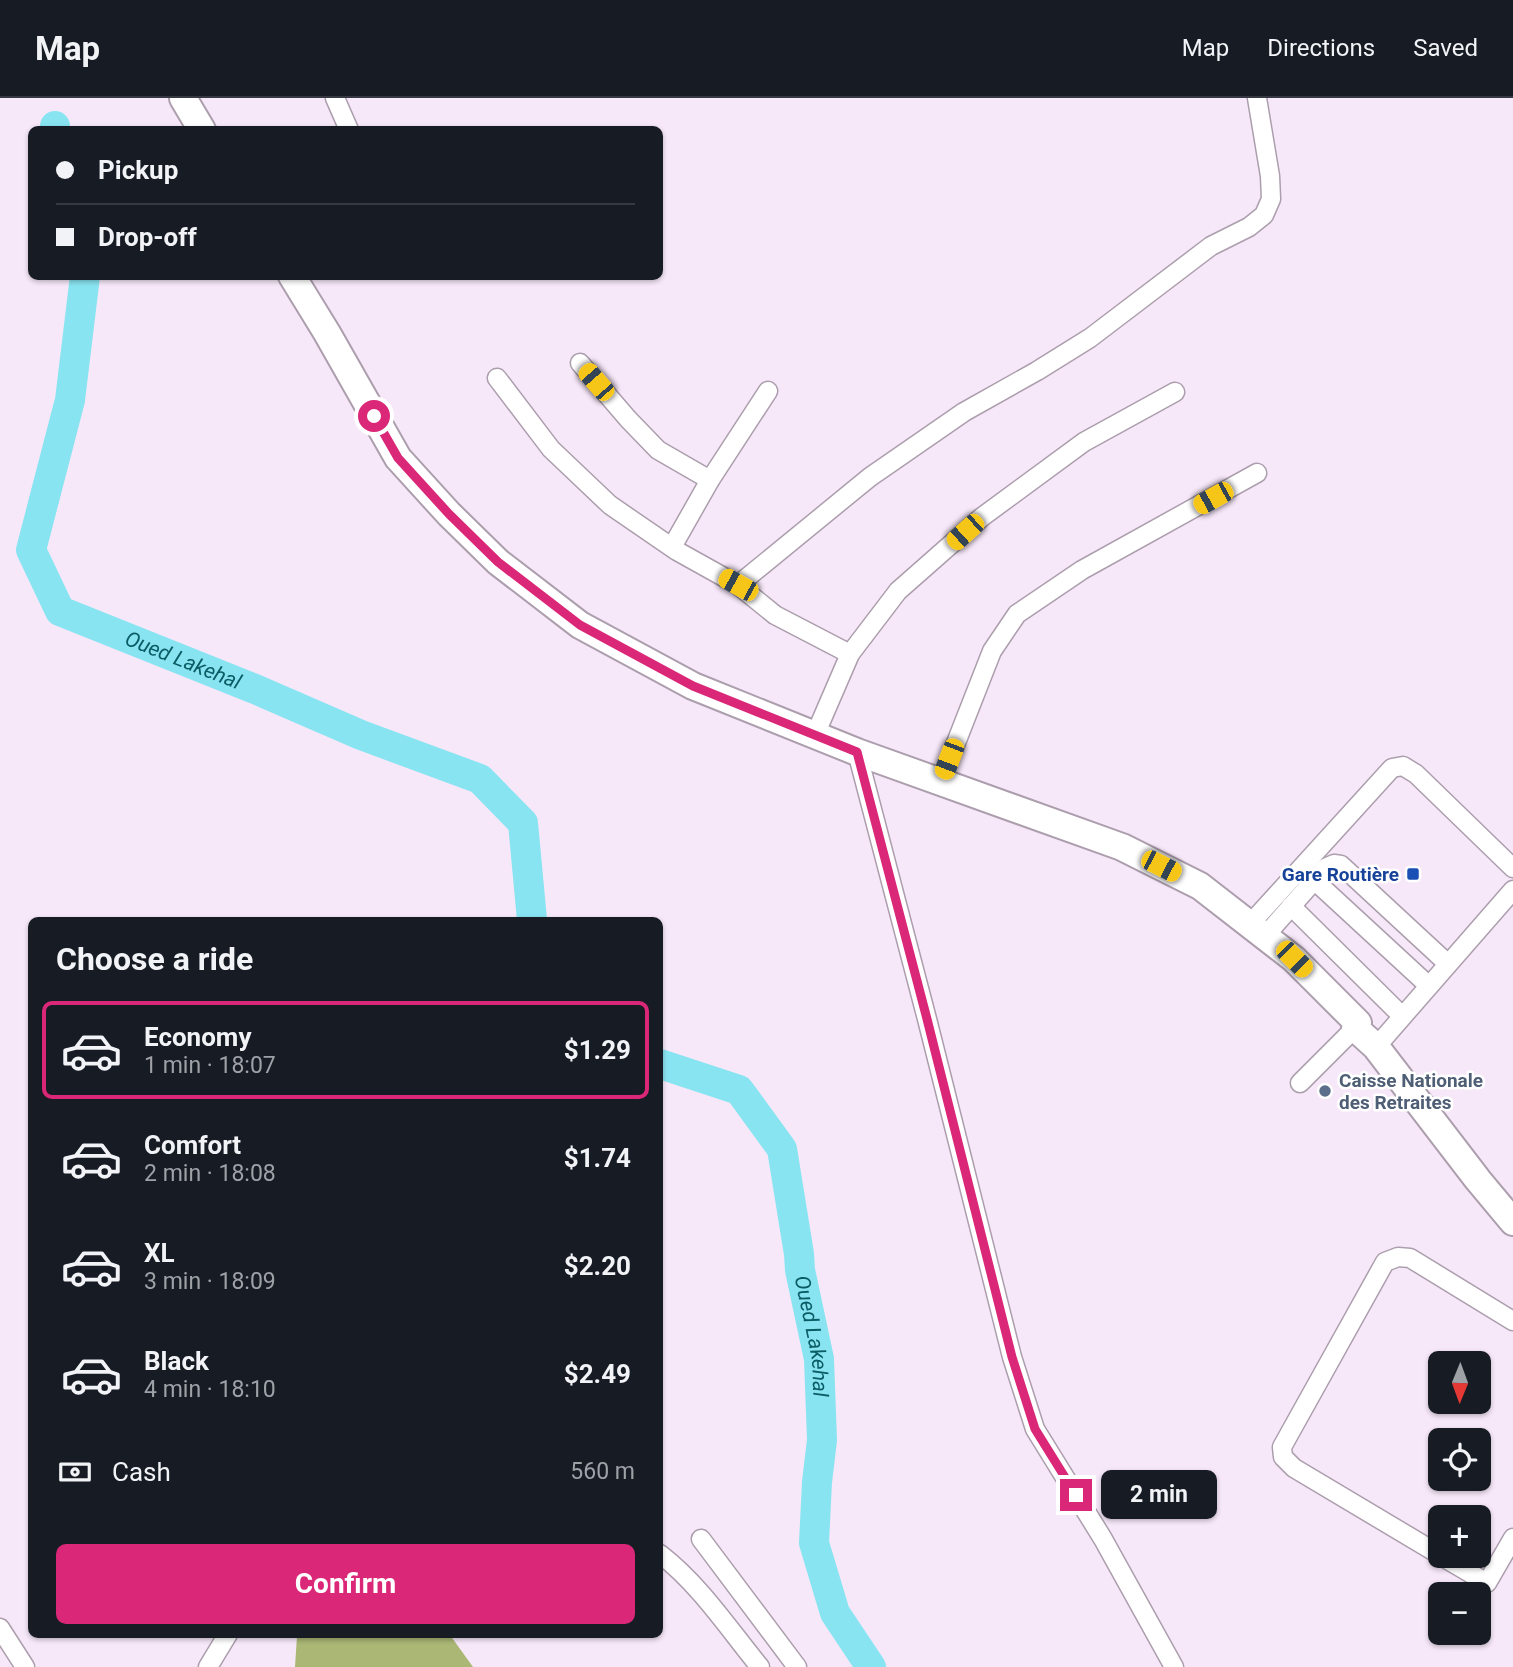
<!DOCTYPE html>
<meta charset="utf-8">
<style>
body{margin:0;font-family:Roboto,sans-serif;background:#242831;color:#f1f3f6;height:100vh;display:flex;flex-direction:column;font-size:26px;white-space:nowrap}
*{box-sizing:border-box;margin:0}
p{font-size:23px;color:#9ea1a6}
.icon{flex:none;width:38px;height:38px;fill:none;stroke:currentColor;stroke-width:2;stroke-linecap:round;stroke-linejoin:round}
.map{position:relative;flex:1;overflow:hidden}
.panel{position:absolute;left:28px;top:819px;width:635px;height:721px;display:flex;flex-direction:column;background:#171b24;border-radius:10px;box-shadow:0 2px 5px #0004}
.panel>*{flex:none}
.guide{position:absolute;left:28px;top:28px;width:635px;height:154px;border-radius:10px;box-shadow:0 2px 5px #0004;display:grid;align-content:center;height:154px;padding:0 28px;background:#171b24}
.needle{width:46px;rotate:181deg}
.tools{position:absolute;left:1428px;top:1253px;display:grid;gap:14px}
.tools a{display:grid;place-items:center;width:63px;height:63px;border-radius:10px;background:#171b24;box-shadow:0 2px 5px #0004;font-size:35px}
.end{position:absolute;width:32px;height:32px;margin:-16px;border:9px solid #db2777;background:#fff;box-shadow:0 0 0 4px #fff}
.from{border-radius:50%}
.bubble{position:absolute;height:49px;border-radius:10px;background:#171b24;box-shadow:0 2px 5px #0004;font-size:23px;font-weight:700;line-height:49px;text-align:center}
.car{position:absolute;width:21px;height:42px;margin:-21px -10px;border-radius:9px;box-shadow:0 0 5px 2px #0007;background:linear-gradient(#f5c518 24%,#345 0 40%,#f5c518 0 76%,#345 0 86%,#f5c518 0)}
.guide b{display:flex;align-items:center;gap:24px;height:66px;font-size:26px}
.guide b+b{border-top:2px solid #363941}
.guide i{width:18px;height:18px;background:#f1f3f6}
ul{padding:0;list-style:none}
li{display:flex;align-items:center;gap:21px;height:98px;margin:0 14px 10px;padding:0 14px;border:4px solid transparent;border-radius:10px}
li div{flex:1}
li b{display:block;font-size:26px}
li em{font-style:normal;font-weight:700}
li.selected{border-color:#db2777}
li>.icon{width:63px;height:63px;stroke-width:1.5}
h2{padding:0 28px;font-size:32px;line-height:84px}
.pay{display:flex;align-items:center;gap:18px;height:77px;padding:0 28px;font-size:26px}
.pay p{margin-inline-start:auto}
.cta{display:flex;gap:14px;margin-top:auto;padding:14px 28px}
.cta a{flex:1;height:80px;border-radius:10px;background:#db2777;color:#fff;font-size:28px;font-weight:700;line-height:80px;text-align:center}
header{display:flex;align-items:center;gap:42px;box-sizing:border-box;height:98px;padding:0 35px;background:#171b24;border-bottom:2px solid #363941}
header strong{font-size:33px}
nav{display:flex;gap:38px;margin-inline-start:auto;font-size:24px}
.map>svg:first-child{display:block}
</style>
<header>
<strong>Map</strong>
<nav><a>Map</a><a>Directions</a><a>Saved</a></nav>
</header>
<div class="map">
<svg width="1513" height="1569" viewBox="0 0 1513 1569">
<rect width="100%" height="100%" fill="#f7e8f9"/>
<!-- forest -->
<path fill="#aab775" d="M 334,1537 L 450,1537 L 473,1569 L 295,1569 L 297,1538 L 331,1538 Z"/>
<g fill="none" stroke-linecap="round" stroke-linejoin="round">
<!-- river -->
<g stroke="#89e4f1" stroke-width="30">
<path d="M 55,32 L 55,28"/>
<path id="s1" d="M 85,178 L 70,302 L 31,452 L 60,513 L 255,591 L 361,637 L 480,681 L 523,725 L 532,822"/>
<path id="s2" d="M 660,966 L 739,992 L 782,1051 L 799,1156 L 800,1172 L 819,1261 L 822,1342 L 817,1384 L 814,1445 L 835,1515 L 871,1569"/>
</g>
<!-- minor casing -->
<g stroke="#ac9ead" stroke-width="21">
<g id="minor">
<path d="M 335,0 L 349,32"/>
<path d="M 580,265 L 628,321 L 658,352 L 710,382"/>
<path d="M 497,280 L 551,351 L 610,407 L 677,453 L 738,487 L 775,517 L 850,556"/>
<path d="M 672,449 L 710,382 L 768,293"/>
<path d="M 738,487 L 870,379 L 964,314 L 1037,273 L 1090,240 L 1211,148 L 1249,129 L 1264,117 L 1271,101 L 1270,78 L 1257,0"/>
<path d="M 815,637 L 850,556 L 898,493 L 982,419 L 1084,344 L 1175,294"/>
<path d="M 857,654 L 927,921 L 1012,1259 L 1035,1331 L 1103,1441 L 1174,1569"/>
<path d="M 941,683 L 992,553 L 1017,516 L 1082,472 L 1257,375"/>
<path d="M 1314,782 L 1429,888"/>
<path d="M 1291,808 L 1402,918"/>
<path d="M 1250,826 L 1392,670 L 1403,668 L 1416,676 L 1513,770"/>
<path d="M 1265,838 L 1325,770 L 1334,766 L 1341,767 L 1448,866"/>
<path d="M 1376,949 L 1513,792"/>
<path d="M 1300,985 L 1355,930"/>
<path d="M 701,1441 L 797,1569"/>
<path d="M 660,1456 C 700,1487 728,1530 760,1569"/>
<path d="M 1440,1457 L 1294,1370 L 1283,1359 L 1282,1349 L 1385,1164 L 1398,1159 L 1410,1160 L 1513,1223"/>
<path d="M 1441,1458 L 1487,1485 L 1513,1440"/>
<path d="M 0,1530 L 25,1569"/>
<path d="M 208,1569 L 228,1536"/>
</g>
</g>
<!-- highway casing -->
<g stroke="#ac9ead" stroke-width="30">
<g id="highway">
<path d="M 183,0 L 202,32"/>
<path d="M 292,178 L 327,235 L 398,360 L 449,416 L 498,464 L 580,527 L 693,588 L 857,654 L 1122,749 L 1200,788 L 1294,861 L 1358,925 L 1355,930 L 1376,949 L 1478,1082 L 1513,1124"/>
</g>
</g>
<!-- minor -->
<use href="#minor" stroke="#fff" stroke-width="18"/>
<!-- highway -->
<use href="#highway" stroke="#fff" stroke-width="26"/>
</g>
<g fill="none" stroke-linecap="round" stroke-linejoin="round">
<!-- route -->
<path stroke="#db2777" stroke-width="9" d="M 374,318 L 398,360 L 449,416 L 498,464 L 580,527 L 693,588 L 857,654 L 927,921 L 1012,1259 L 1035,1331 L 1076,1397"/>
</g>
<!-- markers -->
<rect fill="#1a4fb4" stroke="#fff" stroke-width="2.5" x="1406" y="769" width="14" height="14" rx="3.5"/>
<circle fill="#5c6f8a" stroke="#fff" stroke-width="2.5" cx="1325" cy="993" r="7"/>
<g text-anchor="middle" stroke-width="5" stroke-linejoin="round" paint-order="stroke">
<!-- transit labels -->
<g font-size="19" font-weight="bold" fill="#164399" stroke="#fff" text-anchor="end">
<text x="1399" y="783">Gare Routière</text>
</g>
<!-- service labels -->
<g font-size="19" font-weight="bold" fill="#4e5e75" stroke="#fff" text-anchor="start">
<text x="1339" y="989">Caisse Nationale<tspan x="1339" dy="22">des Retraites</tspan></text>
</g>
<!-- water labels -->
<g font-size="21" font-style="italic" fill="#0a5c65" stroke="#fff">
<text dy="7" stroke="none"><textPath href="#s1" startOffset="480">Oued Lakehal</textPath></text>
<text dy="7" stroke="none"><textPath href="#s2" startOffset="346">Oued Lakehal</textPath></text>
</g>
</g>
</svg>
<div class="tools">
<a><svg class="needle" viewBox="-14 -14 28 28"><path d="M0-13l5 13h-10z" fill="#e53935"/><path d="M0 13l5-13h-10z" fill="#9ea1a6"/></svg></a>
<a><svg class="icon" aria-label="locate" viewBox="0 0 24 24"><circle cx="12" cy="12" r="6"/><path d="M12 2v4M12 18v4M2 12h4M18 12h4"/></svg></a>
<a>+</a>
<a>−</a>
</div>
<i class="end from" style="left:374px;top:318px"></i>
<i class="end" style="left:1076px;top:1397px"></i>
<div class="bubble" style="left:1101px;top:1372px;width:116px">2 min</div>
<i class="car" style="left:596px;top:284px;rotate:319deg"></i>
<i class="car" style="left:1213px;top:400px;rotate:241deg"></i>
<i class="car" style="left:965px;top:434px;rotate:228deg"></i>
<i class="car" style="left:738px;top:487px;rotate:299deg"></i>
<i class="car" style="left:949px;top:661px;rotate:201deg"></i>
<i class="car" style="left:1161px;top:768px;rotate:117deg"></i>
<i class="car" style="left:1294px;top:861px;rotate:135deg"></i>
<div class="guide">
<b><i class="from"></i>Pickup</b>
<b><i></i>Drop-off</b>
</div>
<section class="panel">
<h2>Choose a ride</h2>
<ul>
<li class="selected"><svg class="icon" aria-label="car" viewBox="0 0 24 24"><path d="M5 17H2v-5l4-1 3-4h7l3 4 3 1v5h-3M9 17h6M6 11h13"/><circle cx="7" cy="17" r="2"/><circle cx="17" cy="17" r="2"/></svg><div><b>Economy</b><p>1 min · 18:07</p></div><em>$1.29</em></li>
<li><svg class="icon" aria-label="car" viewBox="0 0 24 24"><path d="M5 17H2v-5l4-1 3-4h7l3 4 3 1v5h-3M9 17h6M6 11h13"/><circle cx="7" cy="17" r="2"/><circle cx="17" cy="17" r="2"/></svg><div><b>Comfort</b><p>2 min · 18:08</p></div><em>$1.74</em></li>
<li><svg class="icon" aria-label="car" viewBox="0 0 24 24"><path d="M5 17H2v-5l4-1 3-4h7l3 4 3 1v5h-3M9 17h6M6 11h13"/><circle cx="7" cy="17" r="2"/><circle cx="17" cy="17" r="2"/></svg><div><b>XL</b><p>3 min · 18:09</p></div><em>$2.20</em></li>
<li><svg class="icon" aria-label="car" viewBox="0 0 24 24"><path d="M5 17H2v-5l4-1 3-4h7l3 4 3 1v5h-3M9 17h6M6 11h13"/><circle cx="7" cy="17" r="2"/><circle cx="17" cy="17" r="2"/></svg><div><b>Black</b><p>4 min · 18:10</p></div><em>$2.49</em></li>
</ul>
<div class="pay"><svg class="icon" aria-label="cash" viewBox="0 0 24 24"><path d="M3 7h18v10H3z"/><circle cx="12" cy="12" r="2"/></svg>Cash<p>560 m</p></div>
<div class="cta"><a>Confirm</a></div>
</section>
</div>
